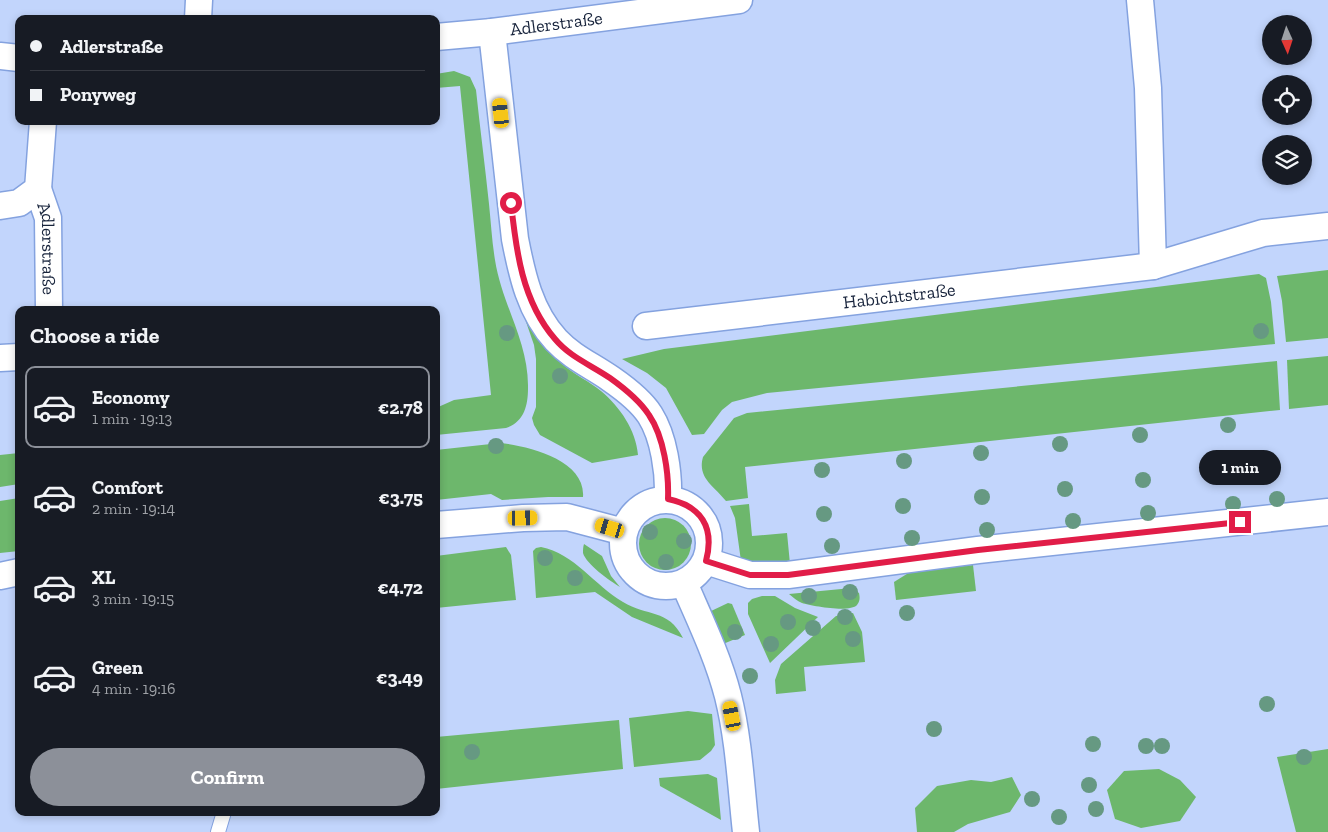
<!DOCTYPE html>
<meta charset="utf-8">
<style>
body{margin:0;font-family:"Zilla Slab",serif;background:#242831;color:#f1f3f6;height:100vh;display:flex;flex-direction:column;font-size:19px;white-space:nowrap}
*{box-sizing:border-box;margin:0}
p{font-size:16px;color:#9ea1a6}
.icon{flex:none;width:28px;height:28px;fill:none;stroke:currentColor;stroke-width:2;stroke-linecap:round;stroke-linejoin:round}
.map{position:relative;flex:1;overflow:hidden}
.details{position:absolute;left:15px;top:306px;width:425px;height:510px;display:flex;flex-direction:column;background:#171b24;border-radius:10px;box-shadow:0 2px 8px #0003}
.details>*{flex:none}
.top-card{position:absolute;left:15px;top:15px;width:425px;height:110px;border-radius:10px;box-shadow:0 2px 8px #0003;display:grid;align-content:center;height:110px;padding:0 15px;background:#171b24}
.needle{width:32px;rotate:177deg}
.buttons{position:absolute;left:1262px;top:15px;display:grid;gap:10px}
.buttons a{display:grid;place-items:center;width:50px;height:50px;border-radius:50%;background:#171b24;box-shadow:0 2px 8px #0003;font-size:25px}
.end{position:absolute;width:22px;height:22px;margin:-11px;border:6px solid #e11d48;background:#fff;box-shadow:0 0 0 2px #fff}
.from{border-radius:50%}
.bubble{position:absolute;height:35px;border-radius:18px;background:#171b24;box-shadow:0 2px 8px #0003;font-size:16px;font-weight:700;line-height:35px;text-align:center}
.car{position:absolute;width:15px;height:30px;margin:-15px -8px;border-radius:6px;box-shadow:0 0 4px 1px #0007;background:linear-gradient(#f5c518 24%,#345 0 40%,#f5c518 0 76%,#345 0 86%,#f5c518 0)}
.top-card b{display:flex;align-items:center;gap:18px;height:48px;font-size:19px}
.top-card b+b{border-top:1px solid #363941}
.top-card i{width:12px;height:12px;background:#f1f3f6}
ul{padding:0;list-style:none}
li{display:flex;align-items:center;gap:15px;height:82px;margin:0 10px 8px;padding:0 5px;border:2px solid transparent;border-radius:10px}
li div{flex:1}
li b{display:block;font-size:19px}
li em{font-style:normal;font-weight:700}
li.active{border-color:#8c9099}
li>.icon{width:45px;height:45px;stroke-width:1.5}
h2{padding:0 15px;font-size:22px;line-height:60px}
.button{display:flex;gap:10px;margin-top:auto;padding:10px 15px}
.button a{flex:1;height:58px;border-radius:30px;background:#8c9099;color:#fff;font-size:20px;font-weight:700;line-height:58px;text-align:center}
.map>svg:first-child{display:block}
</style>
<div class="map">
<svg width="1328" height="832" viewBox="0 0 1328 832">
<rect width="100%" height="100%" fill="#c2d5fc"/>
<!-- green -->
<g fill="#6db76c">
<path d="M 454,71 L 470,77 L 476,90 C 480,128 485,166 489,204 C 491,223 492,242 495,260 C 502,305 529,342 528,388 C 528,406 524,422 506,428 L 436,435 L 436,408 L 454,400 L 491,395 L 460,86 L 436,88 L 436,74 Z"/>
<path d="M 1328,270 L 1328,338 L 1286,342 L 1282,301 L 1277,276 Z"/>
<path d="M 1259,274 L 1266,278 L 1271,302 L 1275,344 L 767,393 L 732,402 L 722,410 L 704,434 L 692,435 L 666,388 L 647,373 L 622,359 L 664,349 Z"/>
<path d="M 523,313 C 536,332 549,351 566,367 C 577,376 590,382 601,391 C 620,407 636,430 638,455 L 592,463 L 540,435 L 534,425 L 532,418 L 536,407 L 536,359 L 534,345 Z"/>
<path d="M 1328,356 L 1328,405 L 1289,409 L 1287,360 Z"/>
<path d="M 1277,361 L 1280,410 L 745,467 L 748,498 L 726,501 C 714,486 697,478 703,457 L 734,418 L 747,413 Z"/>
<path d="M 500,443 C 528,446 586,460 583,497 L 548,497 L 502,500 L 491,494 L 436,500 L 436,450 Z"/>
<path d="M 19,453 L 19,484 L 0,487 L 0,455 Z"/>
<path d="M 19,498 L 19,551 L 0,553 L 0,501 Z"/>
<path d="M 749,504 L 752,536 L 787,533 L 790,564 L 741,561 L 735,518 L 730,506 Z"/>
<circle cx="665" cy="544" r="26"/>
<path d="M 584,544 L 602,556 L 611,576 L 620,587 C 610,581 586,564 583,553 C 583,550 583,547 584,544 Z"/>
<path d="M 506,547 L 511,555 L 516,600 L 436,608 L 436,556 Z"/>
<path d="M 541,547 C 574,553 595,586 623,602 C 647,617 668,608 683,638 L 632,617 L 595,592 L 536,598 L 533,551 L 536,548 Z"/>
<path d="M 973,565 L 976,591 L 896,600 L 894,582 L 910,572 Z"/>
<path d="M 852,588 L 859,593 C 860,598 860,601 857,605 C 850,613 812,606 802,603 C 797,601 793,597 789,594 Z"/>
<path d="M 762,596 L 775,596 L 795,608 L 818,617 L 770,663 L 748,614 L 748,603 L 752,599 Z"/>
<path d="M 728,603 L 732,604 L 745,635 L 723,644 L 709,612 Z"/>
<path d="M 853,613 L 862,632 L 865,662 L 804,667 L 806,691 L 776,694 L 775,680 L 781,664 L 836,616 Z"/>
<path d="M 688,711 L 712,714 L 715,745 L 711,751 L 700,760 L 634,767 L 629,718 Z"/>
<path d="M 619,720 L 623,769 L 436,789 L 436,737 Z"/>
<path d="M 1328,749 L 1328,832 L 1296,832 L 1277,757 Z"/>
<path d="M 1159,769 L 1180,780 L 1196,797 L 1180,821 L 1141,828 L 1115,819 L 1107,790 L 1124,771 Z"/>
<path d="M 708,774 L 717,778 L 721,820 L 660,786 L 659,778 Z"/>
<path d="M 1012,777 L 1021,795 L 1010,812 L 968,824 L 954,832 L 917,832 L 915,808 L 937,786 L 971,780 L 991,782 Z"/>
</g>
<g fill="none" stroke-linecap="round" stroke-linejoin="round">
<!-- lane casing -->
<g stroke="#84a2df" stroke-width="16">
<path id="lane" d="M 218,832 L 224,812"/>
</g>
<!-- street casing -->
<g stroke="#84a2df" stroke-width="29">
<g id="street">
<path d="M 1140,0 L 1148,88 L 1153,266"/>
<path d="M 198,19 L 199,0"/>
<path d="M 492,32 L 515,239 C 522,275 530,312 556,340 C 573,358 591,365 611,379 C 624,388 641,401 650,415 C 664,437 669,473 668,499"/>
<path id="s1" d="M 436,37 L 492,32 L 739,0"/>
<path d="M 0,56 L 19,58"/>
<path id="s2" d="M 38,189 L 48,218 L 49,310"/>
<path d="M 0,206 L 19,203 L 38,189 L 43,121"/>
<path id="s3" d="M 646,326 L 1153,266 L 1263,233 L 1328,226"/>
<path d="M 0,358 L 19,357"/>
<circle cx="666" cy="543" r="43"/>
<path d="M 436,525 L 523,518 L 567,517 L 624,532"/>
<path d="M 706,561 L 750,575 L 788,575 L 978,550 L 1328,512"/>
<path d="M 0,576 L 19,572"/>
<path d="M 684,583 C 700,620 718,657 728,696 C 739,740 741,787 746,832"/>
</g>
</g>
<!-- lane -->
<use href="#lane" stroke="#fff" stroke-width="14"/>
<!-- street -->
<use href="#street" stroke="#fff" stroke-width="26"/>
</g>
<!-- trees -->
<g fill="#669982">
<circle cx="1261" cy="331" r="8"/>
<circle cx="507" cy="333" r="8"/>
<circle cx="560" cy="376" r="8"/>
<circle cx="1228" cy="425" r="8"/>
<circle cx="1140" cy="435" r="8"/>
<circle cx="1060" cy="444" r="8"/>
<circle cx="496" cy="446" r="8"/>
<circle cx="981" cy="453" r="8"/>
<circle cx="904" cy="461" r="8"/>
<circle cx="1273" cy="467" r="8"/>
<circle cx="822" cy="470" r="8"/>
<circle cx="1227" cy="472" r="8"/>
<circle cx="1143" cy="480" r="8"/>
<circle cx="1065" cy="489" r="8"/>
<circle cx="982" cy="497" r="8"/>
<circle cx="1277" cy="499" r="8"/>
<circle cx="1233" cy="504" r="8"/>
<circle cx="903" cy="506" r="8"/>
<circle cx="1148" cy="513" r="8"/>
<circle cx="824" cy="514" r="8"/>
<circle cx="1073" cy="521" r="8"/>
<circle cx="987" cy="530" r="8"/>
<circle cx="650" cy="532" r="8"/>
<circle cx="912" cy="538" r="8"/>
<circle cx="684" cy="541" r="8"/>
<circle cx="832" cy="546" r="8"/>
<circle cx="545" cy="558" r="8"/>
<circle cx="666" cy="562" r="8"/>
<circle cx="575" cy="578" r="8"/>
<circle cx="850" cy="592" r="8"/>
<circle cx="809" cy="596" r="8"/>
<circle cx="907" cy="613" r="8"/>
<circle cx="845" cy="617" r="8"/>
<circle cx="788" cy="622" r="8"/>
<circle cx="813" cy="628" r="8"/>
<circle cx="735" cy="632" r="8"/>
<circle cx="853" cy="639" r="8"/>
<circle cx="771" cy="644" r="8"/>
<circle cx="750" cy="676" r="8"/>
<circle cx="1267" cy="704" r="8"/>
<circle cx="934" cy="729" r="8"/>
<circle cx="1093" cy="744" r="8"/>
<circle cx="1146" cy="746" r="8"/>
<circle cx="1162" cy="746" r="8"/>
<circle cx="472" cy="752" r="8"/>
<circle cx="1304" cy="757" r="8"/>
<circle cx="1089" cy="785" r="8"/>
<circle cx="1032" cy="799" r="8"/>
<circle cx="1096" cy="809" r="8"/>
<circle cx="1059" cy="817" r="8"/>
</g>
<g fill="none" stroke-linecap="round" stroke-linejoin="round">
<!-- route -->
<path stroke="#e11d48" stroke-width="6" d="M 511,203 C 516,250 522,301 555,339 C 570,357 591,365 610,378 C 624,388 640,401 649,415 C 664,437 669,474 668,499 C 701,506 715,527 706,561 L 750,575 L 788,575 L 978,550 L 1240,522"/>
</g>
<g text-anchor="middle" stroke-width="4" stroke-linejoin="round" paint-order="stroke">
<!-- street labels -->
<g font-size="18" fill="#18243c" stroke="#d5e2fc">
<text dy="6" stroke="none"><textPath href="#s1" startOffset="121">Adlerstraße</textPath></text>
<text dy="6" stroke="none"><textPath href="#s2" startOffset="61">Adlerstraße</textPath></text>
<text dy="6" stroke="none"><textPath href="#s3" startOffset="255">Habichtstraße</textPath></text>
</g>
</g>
</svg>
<div class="buttons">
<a><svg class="needle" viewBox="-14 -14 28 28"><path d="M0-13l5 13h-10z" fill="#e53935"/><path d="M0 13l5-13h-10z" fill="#9ea1a6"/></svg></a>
<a><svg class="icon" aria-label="locate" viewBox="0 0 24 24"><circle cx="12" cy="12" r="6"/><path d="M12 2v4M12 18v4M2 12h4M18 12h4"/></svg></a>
<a><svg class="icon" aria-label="layers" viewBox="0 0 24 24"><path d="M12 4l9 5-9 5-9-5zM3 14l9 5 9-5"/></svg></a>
</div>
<i class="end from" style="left:511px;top:203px"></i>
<i class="end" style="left:1240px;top:522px"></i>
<div class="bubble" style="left:1199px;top:450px;width:82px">1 min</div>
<i class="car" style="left:501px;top:113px;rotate:354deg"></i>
<i class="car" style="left:523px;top:518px;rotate:89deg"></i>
<i class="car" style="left:610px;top:528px;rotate:287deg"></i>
<i class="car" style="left:732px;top:716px;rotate:349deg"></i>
<div class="top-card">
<b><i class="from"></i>Adlerstraße</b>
<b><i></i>Ponyweg</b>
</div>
<section class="details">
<h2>Choose a ride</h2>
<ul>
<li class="active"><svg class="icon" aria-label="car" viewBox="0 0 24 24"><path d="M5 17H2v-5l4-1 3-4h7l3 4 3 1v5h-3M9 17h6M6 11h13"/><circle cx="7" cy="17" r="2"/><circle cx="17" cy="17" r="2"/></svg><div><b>Economy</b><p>1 min · 19:13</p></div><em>€2.78</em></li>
<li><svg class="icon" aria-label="car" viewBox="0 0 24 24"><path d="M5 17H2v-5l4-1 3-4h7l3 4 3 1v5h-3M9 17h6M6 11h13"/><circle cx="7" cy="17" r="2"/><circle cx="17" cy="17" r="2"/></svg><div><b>Comfort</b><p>2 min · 19:14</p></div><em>€3.75</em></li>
<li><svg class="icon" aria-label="car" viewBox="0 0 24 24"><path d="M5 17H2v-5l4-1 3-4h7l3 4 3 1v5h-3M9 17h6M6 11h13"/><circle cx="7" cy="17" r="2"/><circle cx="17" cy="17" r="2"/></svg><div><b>XL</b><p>3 min · 19:15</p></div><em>€4.72</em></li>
<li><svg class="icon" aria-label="car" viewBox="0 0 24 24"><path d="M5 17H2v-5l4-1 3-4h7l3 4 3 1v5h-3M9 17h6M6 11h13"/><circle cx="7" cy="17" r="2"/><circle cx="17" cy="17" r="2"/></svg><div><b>Green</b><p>4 min · 19:16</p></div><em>€3.49</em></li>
</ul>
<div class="button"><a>Confirm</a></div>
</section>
</div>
